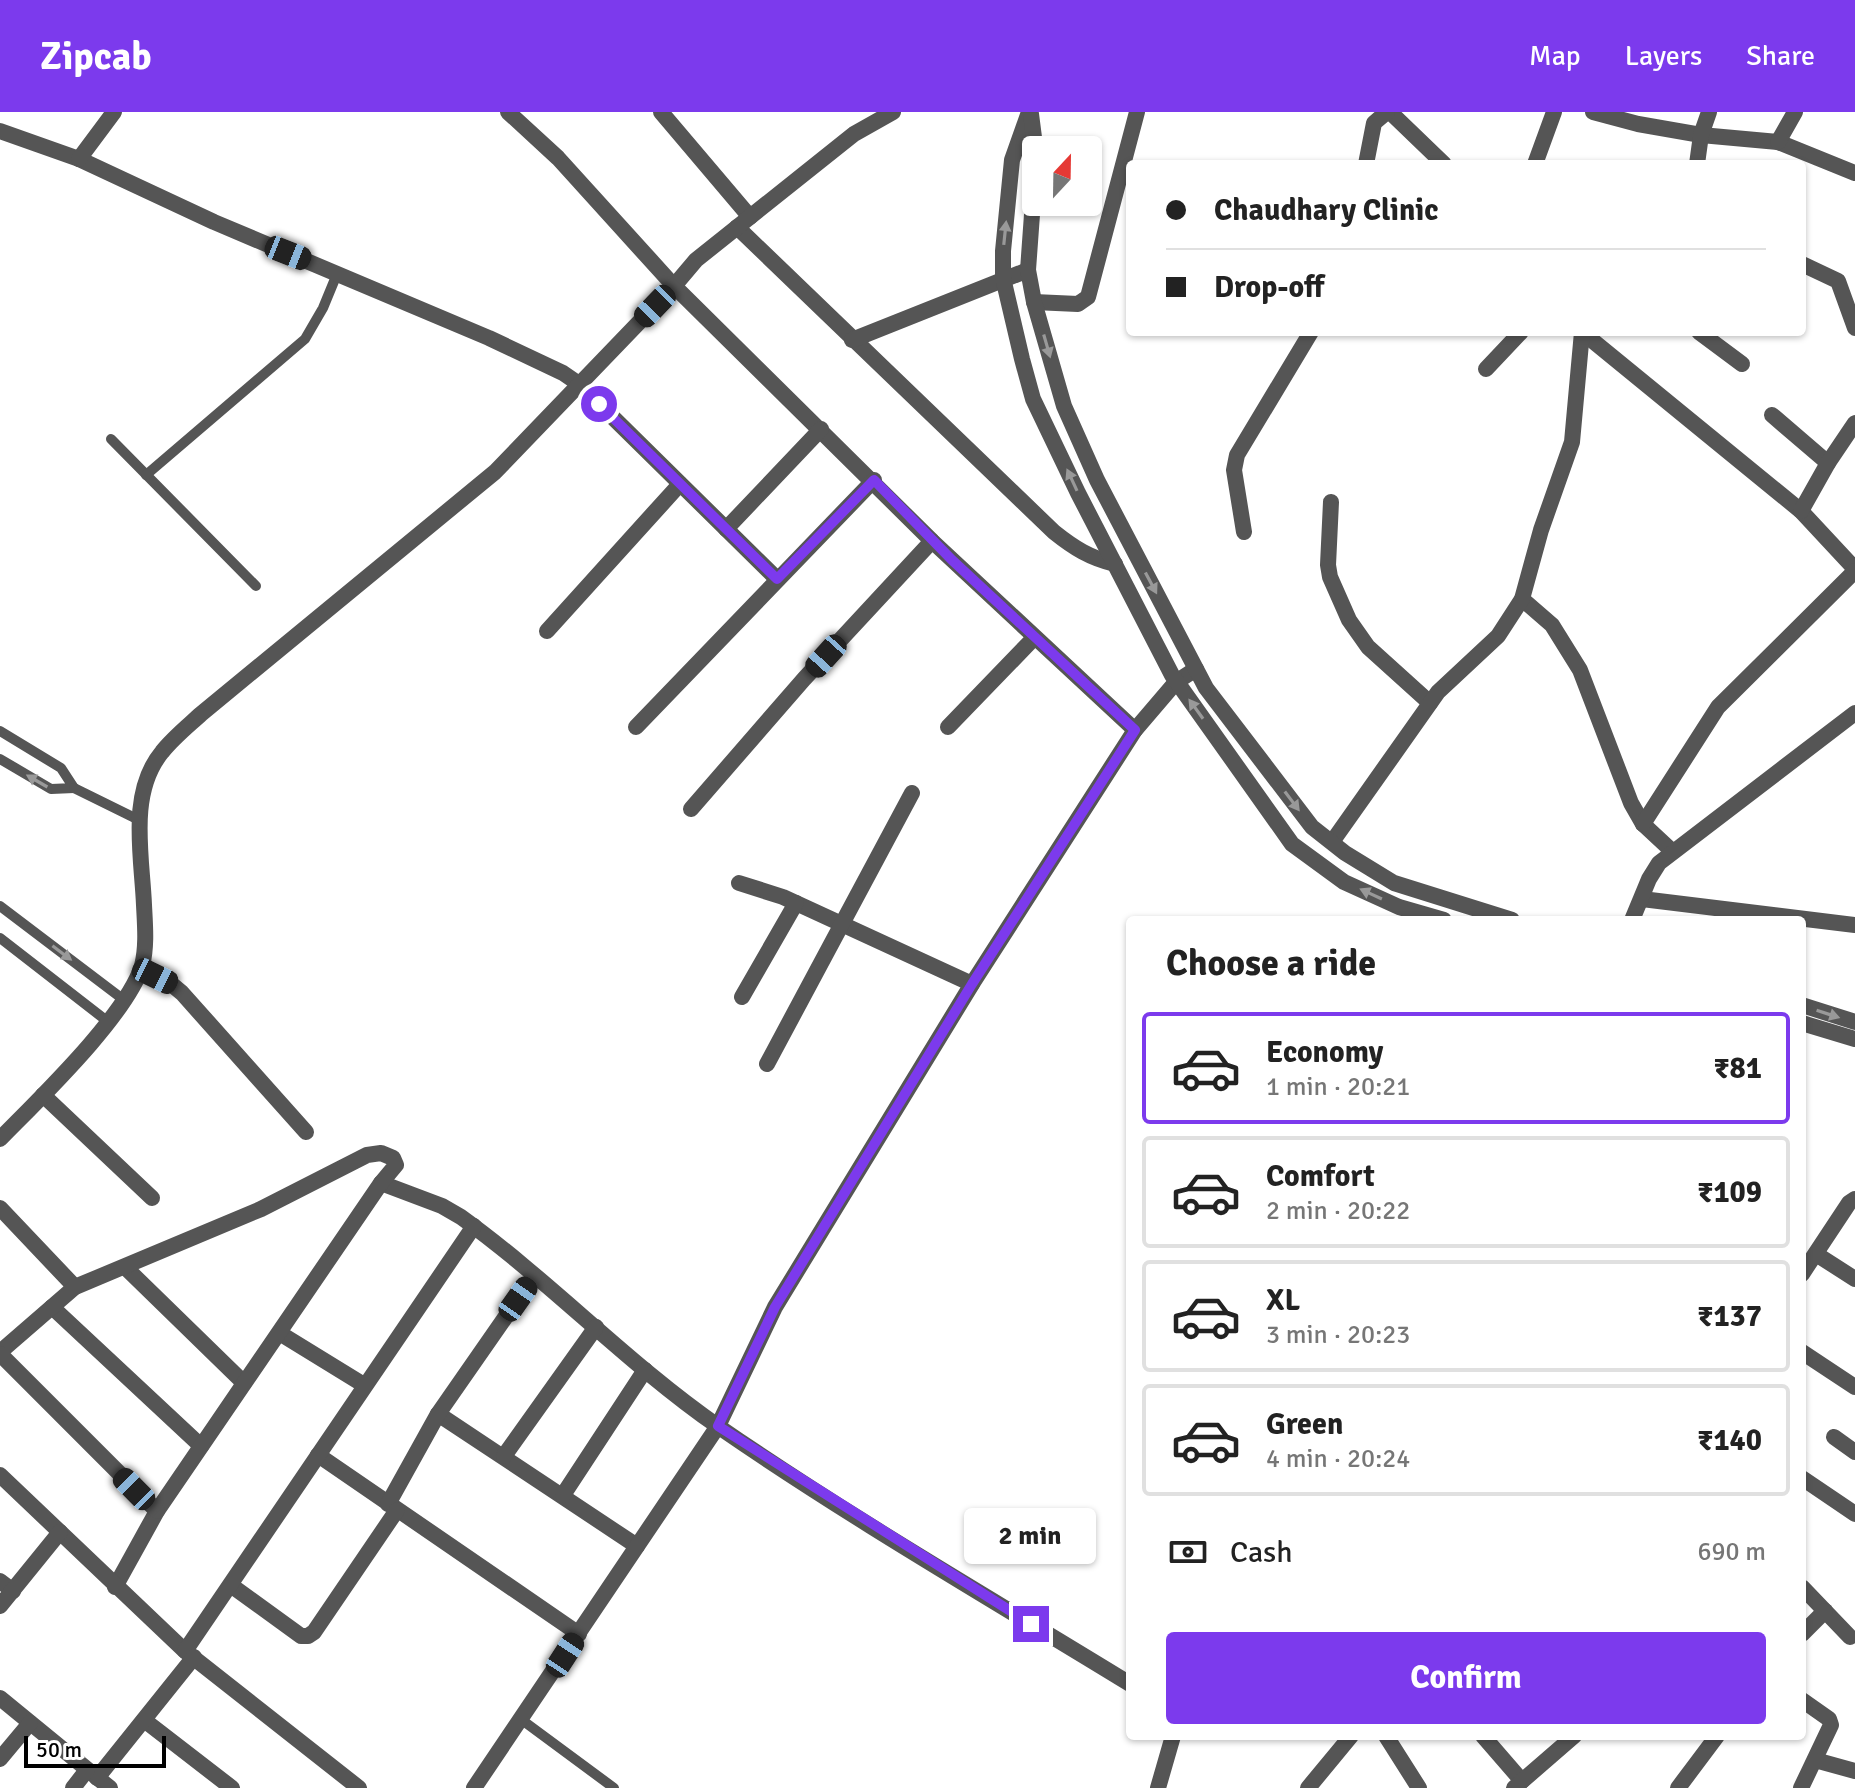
<!DOCTYPE html>
<meta charset="utf-8">
<style>
body{margin:0;font-family:Signika,sans-serif;background:#f2f2f2;color:#222;height:100vh;display:flex;flex-direction:column;font-size:30px;white-space:nowrap}
*{box-sizing:border-box;margin:0}
p{font-size:26px;color:#767676}
.icon{flex:none;width:44px;height:44px;fill:none;stroke:currentColor;stroke-width:2;stroke-linecap:round;stroke-linejoin:round}
.map{position:relative;flex:1;overflow:hidden}
.sheet{position:absolute;left:1126px;top:804px;width:680px;height:824px;display:flex;flex-direction:column;background:#fff;border-radius:8px;box-shadow:0 2px 6px #0004}
.sheet>*{flex:none}
.hud{position:absolute;left:1126px;top:48px;width:680px;height:176px;border-radius:8px;box-shadow:0 2px 6px #0004;display:grid;align-content:center;height:176px;padding:0 40px;background:#fff}
.needle{width:52px;rotate:22deg}
.controls{position:absolute;left:1022px;top:24px;display:grid;gap:16px}
.controls a{display:grid;place-items:center;width:80px;height:80px;border-radius:8px;background:#fff;box-shadow:0 2px 6px #0004;font-size:40px}
.scale{position:absolute;left:24px;bottom:20px;width:142px;box-sizing:border-box;padding-left:8px;border:4px solid #000;border-top:0;font-size:22px;line-height:28px;white-space:nowrap;color:#000;-webkit-text-stroke:6px #fff;paint-order:stroke}
.end{position:absolute;width:36px;height:36px;margin:-18px;border:10px solid #7c3aed;background:#fff;box-shadow:0 0 0 4px #fff}
.from{border-radius:50%}
.bubble{position:absolute;height:56px;border-radius:8px;background:#fff;box-shadow:0 2px 6px #0004;font-size:26px;font-weight:700;line-height:56px;text-align:center}
.car{position:absolute;width:24px;height:48px;margin:-24px -12px;border-radius:10px;box-shadow:0 0 6px 2px #0007;background:linear-gradient(#222 24%,#8ab4d8 0 40%,#222 0 76%,#8ab4d8 0 86%,#222 0)}
.hud b{display:flex;align-items:center;gap:28px;height:76px;font-size:30px}
.hud b+b{border-top:2px solid #e0e0e0}
.hud i{width:20px;height:20px;background:#222}
ul{padding:0;list-style:none}
li{display:flex;align-items:center;gap:24px;height:112px;margin:0 16px 12px;padding:0 24px;border:4px solid #e0e0e0;border-radius:8px}
li div{flex:1}
li b{display:block;font-size:30px}
li em{font-style:normal;font-weight:700}
li.current{border-color:#7c3aed}
li>.icon{width:72px;height:72px;stroke-width:1.5}
h2{padding:0 40px;font-size:36px;line-height:96px}
.pay{display:flex;align-items:center;gap:20px;height:88px;padding:0 40px;font-size:30px}
.pay p{margin-inline-start:auto}
.primary-button{display:flex;gap:16px;margin-top:auto;padding:16px 40px}
.primary-button a{flex:1;height:92px;border-radius:8px;background:#7c3aed;color:#fff;font-size:32px;font-weight:700;line-height:92px;text-align:center}
header{display:flex;align-items:center;gap:48px;box-sizing:border-box;height:112px;padding:0 40px;background:#7c3aed;color:#fff}
header strong{font-size:38px}
nav{display:flex;gap:44px;margin-inline-start:auto;font-size:28px}
.map>svg:first-child{display:block}
</style>
<header>
<strong>Zipcab</strong>
<nav><a>Map</a><a>Layers</a><a>Share</a></nav>
</header>
<div class="map">
<svg width="1855" height="1676" viewBox="0 0 1855 1676">
<rect width="100%" height="100%" fill="#fff"/>
<g fill="none" stroke-linecap="round" stroke-linejoin="round">
<!-- service -->
<g stroke="#555" stroke-width="10">
<path d="M 111,327 L 256,474"/>
<path d="M 146,363 L 305,227 L 323,196 L 337,162"/>
<path d="M 0,619 L 61,656 L 74,676 L 51,677 L 0,647"/>
<path d="M 74,676 L 141,709"/>
<path d="M 0,794 L 124,888"/>
<path d="M 0,826 L 107,909"/>
<path d="M 522,1608 L 614,1676"/>
</g>
<!-- minor -->
<g stroke="#555" stroke-width="16">
<path d="M 508,0 L 558,46 L 674,174 L 932,429 L 1135,618"/>
<path d="M 661,0 L 750,105"/>
<path d="M 1390,0 L 1444,52"/>
<path d="M 1593,0 L 1638,12 L 1701,23 L 1778,30 L 1855,61"/>
<path d="M 0,19 L 79,47 L 214,110 L 489,226 L 563,261 L 579,272 L 777,467"/>
<path d="M 1778,30 L 1795,0"/>
<path d="M 79,47 L 114,0"/>
<path d="M 1366,52 L 1374,11 L 1387,0"/>
<path d="M 1535,52 L 1554,0"/>
<path d="M 1697,52 L 1701,23 L 1709,0"/>
<path d="M 737,115 L 1054,420 C 1074,436 1090,446 1115,452"/>
<path d="M 1802,152 L 1838,169 L 1855,216"/>
<path d="M 1034,190 L 1078,192 L 1088,185 L 1137,0"/>
<path d="M 1582,220 L 1801,399 L 1855,457"/>
<path d="M 1699,220 L 1742,252"/>
<path d="M 852,228 L 1028,158"/>
<path d="M 1486,257 L 1521,220"/>
<path d="M 1772,303 L 1828,351"/>
<path d="M 1331,390 L 1328,453 L 1330,465 L 1349,508 L 1368,535 L 1430,591"/>
<path d="M 1801,399 L 1828,351 L 1855,311"/>
<path d="M 726,417 L 821,317"/>
<path d="M 1244,420 L 1234,358 L 1237,343 L 1311,220"/>
<path d="M 1522,487 L 1552,513 L 1580,558 L 1631,691 L 1643,712 L 1672,739"/>
<path d="M 547,519 L 680,372"/>
<path d="M 636,615 L 874,368"/>
<path d="M 948,615 L 1034,526"/>
<path d="M 691,697 L 804,567 L 932,429"/>
<path d="M 1643,712 L 1718,595 L 1855,459"/>
<path d="M 1332,730 L 1438,580 L 1498,524 L 1522,487 L 1541,418 L 1572,330 L 1582,220"/>
<path d="M 739,771 L 783,785 L 972,872"/>
<path d="M 1642,787 L 1855,813"/>
<path d="M 1632,808 L 1649,767 L 1659,751 L 1855,601"/>
<path d="M 141,857 L 170,871 L 182,881 L 306,1020"/>
<path d="M 742,885 L 796,791"/>
<path d="M 767,952 L 912,681"/>
<path d="M 43,983 L 152,1086"/>
<path d="M 381,1071 L 442,1094 L 461,1105 C 551,1170 628,1252 719,1315 C 851,1406 993,1488 1130,1572"/>
<path d="M 0,1096 L 75,1175"/>
<path d="M 1816,1142 L 1855,1167"/>
<path d="M 126,1156 L 244,1271"/>
<path d="M 1802,1162 L 1849,1091 L 1855,1087"/>
<path d="M 52,1195 L 201,1334"/>
<path d="M 281,1222 L 364,1273"/>
<path d="M 0,1240 L 75,1175 L 261,1097 L 367,1043 L 381,1041 L 393,1046 L 396,1053 L 381,1071 L 157,1399 L 115,1475"/>
<path d="M 1802,1240 L 1855,1275"/>
<path d="M 0,1242 L 157,1399"/>
<path d="M 438,1302 L 637,1434"/>
<path d="M 1834,1325 L 1855,1340"/>
<path d="M 318,1343 L 579,1522"/>
<path d="M 504,1344 L 596,1215"/>
<path d="M 0,1363 L 185,1539 L 359,1676"/>
<path d="M 1802,1366 L 1855,1402"/>
<path d="M 563,1383 L 645,1258"/>
<path d="M 388,1392 L 438,1302 L 534,1164"/>
<path d="M 0,1469 L 13,1479"/>
<path d="M 232,1474 L 301,1524 L 308,1524 L 314,1520 L 397,1398"/>
<path d="M 1802,1475 L 1850,1525"/>
<path d="M 0,1494 L 60,1420"/>
<path d="M 1802,1522 L 1825,1499"/>
<path d="M 185,1539 L 474,1114"/>
<path d="M 0,1586 L 110,1676"/>
<path d="M 144,1608 L 232,1676"/>
<path d="M 1386,1624 L 1419,1676"/>
<path d="M 1483,1624 L 1522,1669"/>
<path d="M 0,1647 L 30,1611"/>
<path d="M 1815,1648 L 1855,1659"/>
<path d="M 97,1666 L 194,1545"/>
<path d="M 73,1676 L 87,1658"/>
<path d="M 474,1676 L 718,1314 L 775,1195 L 972,872 L 1135,618 L 1176,570 L 1196,557"/>
<path d="M 1158,1676 L 1173,1624"/>
<path d="M 1308,1676 L 1351,1624"/>
<path d="M 1514,1676 L 1574,1624"/>
<path d="M 1678,1676 L 1717,1624"/>
<path d="M 1801,1676 L 1831,1613 L 1829,1607 L 1802,1588"/>
</g>
<!-- tertiary -->
<g stroke="#555" stroke-width="16">
<path d="M 1029,0 L 1012,48 L 1003,139 L 1003,166 L 1022,247 L 1033,287 L 1078,381 L 1172,563 L 1292,732 L 1344,770 L 1399,795 L 1444,808"/>
<path d="M 1031,2 L 1036,41"/>
<path d="M 1036,47 L 1028,158 L 1034,190 L 1064,294 L 1097,368 L 1206,576 L 1312,715 L 1345,741 L 1394,771 L 1512,808"/>
<path d="M 1802,893 L 1855,910"/>
<path d="M 1802,911 L 1855,927"/>
<path d="M 0,1027 C 39,987 126,904 142,854 C 147,834 145,813 144,793 C 142,744 128,681 162,640 C 173,626 188,614 201,602 L 495,360 L 674,174 L 696,148 L 854,22 L 893,0"/>
</g>
</g>
<!-- one-way arrows -->
<defs><path id="oneway-solid" d="M-6-.8H1V-3.2L6.5 0L1 3.2V.8H-6Z" transform="scale(2)"/></defs>
<g fill="#999">
<use href="#oneway-solid" transform="translate(1005 121) rotate(-84)"/>
<use href="#oneway-solid" transform="translate(1047 234) rotate(74)"/>
<use href="#oneway-solid" transform="translate(1072 368) rotate(-115)"/>
<use href="#oneway-solid" transform="translate(1151 471) rotate(62)"/>
<use href="#oneway-solid" transform="translate(1196 597) rotate(-126)"/>
<use href="#oneway-solid" transform="translate(37 669) rotate(-150)"/>
<use href="#oneway-solid" transform="translate(1292 689) rotate(53)"/>
<use href="#oneway-solid" transform="translate(1371 782) rotate(-155)"/>
<use href="#oneway-solid" transform="translate(62 841) rotate(37)"/>
<use href="#oneway-solid" transform="translate(1828 902) rotate(18)"/>
</g>
<g fill="none" stroke-linecap="round" stroke-linejoin="round">
<!-- route -->
<path stroke="#7c3aed" stroke-width="10" d="M 599,292 L 777,467 L 874,368 L 952,448 L 1135,618 L 972,872 L 775,1195 L 718,1314 L 1031,1512"/>
</g>
</svg>
<div class="controls">
<a><svg class="needle" viewBox="-14 -14 28 28"><path d="M0-13l5 13h-10z" fill="#e53935"/><path d="M0 13l5-13h-10z" fill="#767676"/></svg></a>
</div>
<div class="scale">50 m</div>
<i class="end from" style="left:599px;top:292px"></i>
<i class="end" style="left:1031px;top:1512px"></i>
<div class="bubble" style="left:964px;top:1396px;width:132px">2 min</div>
<i class="car" style="left:288px;top:141px;rotate:112deg"></i>
<i class="car" style="left:655px;top:194px;rotate:224deg"></i>
<i class="car" style="left:826px;top:544px;rotate:222deg"></i>
<i class="car" style="left:155px;top:864px;rotate:116deg"></i>
<i class="car" style="left:518px;top:1187px;rotate:35deg"></i>
<i class="car" style="left:134px;top:1377px;rotate:315deg"></i>
<i class="car" style="left:565px;top:1543px;rotate:33deg"></i>
<div class="hud">
<b><i class="from"></i>Chaudhary Clinic</b>
<b><i></i>Drop-off</b>
</div>
<section class="sheet">
<h2>Choose a ride</h2>
<ul>
<li class="current"><svg class="icon" aria-label="car" viewBox="0 0 24 24"><path d="M5 17H2v-5l4-1 3-4h7l3 4 3 1v5h-3M9 17h6M6 11h13"/><circle cx="7" cy="17" r="2"/><circle cx="17" cy="17" r="2"/></svg><div><b>Economy</b><p>1 min · 20:21</p></div><em>₹81</em></li>
<li><svg class="icon" aria-label="car" viewBox="0 0 24 24"><path d="M5 17H2v-5l4-1 3-4h7l3 4 3 1v5h-3M9 17h6M6 11h13"/><circle cx="7" cy="17" r="2"/><circle cx="17" cy="17" r="2"/></svg><div><b>Comfort</b><p>2 min · 20:22</p></div><em>₹109</em></li>
<li><svg class="icon" aria-label="car" viewBox="0 0 24 24"><path d="M5 17H2v-5l4-1 3-4h7l3 4 3 1v5h-3M9 17h6M6 11h13"/><circle cx="7" cy="17" r="2"/><circle cx="17" cy="17" r="2"/></svg><div><b>XL</b><p>3 min · 20:23</p></div><em>₹137</em></li>
<li><svg class="icon" aria-label="car" viewBox="0 0 24 24"><path d="M5 17H2v-5l4-1 3-4h7l3 4 3 1v5h-3M9 17h6M6 11h13"/><circle cx="7" cy="17" r="2"/><circle cx="17" cy="17" r="2"/></svg><div><b>Green</b><p>4 min · 20:24</p></div><em>₹140</em></li>
</ul>
<div class="pay"><svg class="icon" aria-label="cash" viewBox="0 0 24 24"><path d="M3 7h18v10H3z"/><circle cx="12" cy="12" r="2"/></svg>Cash<p>690 m</p></div>
<div class="primary-button"><a>Confirm</a></div>
</section>
</div>
